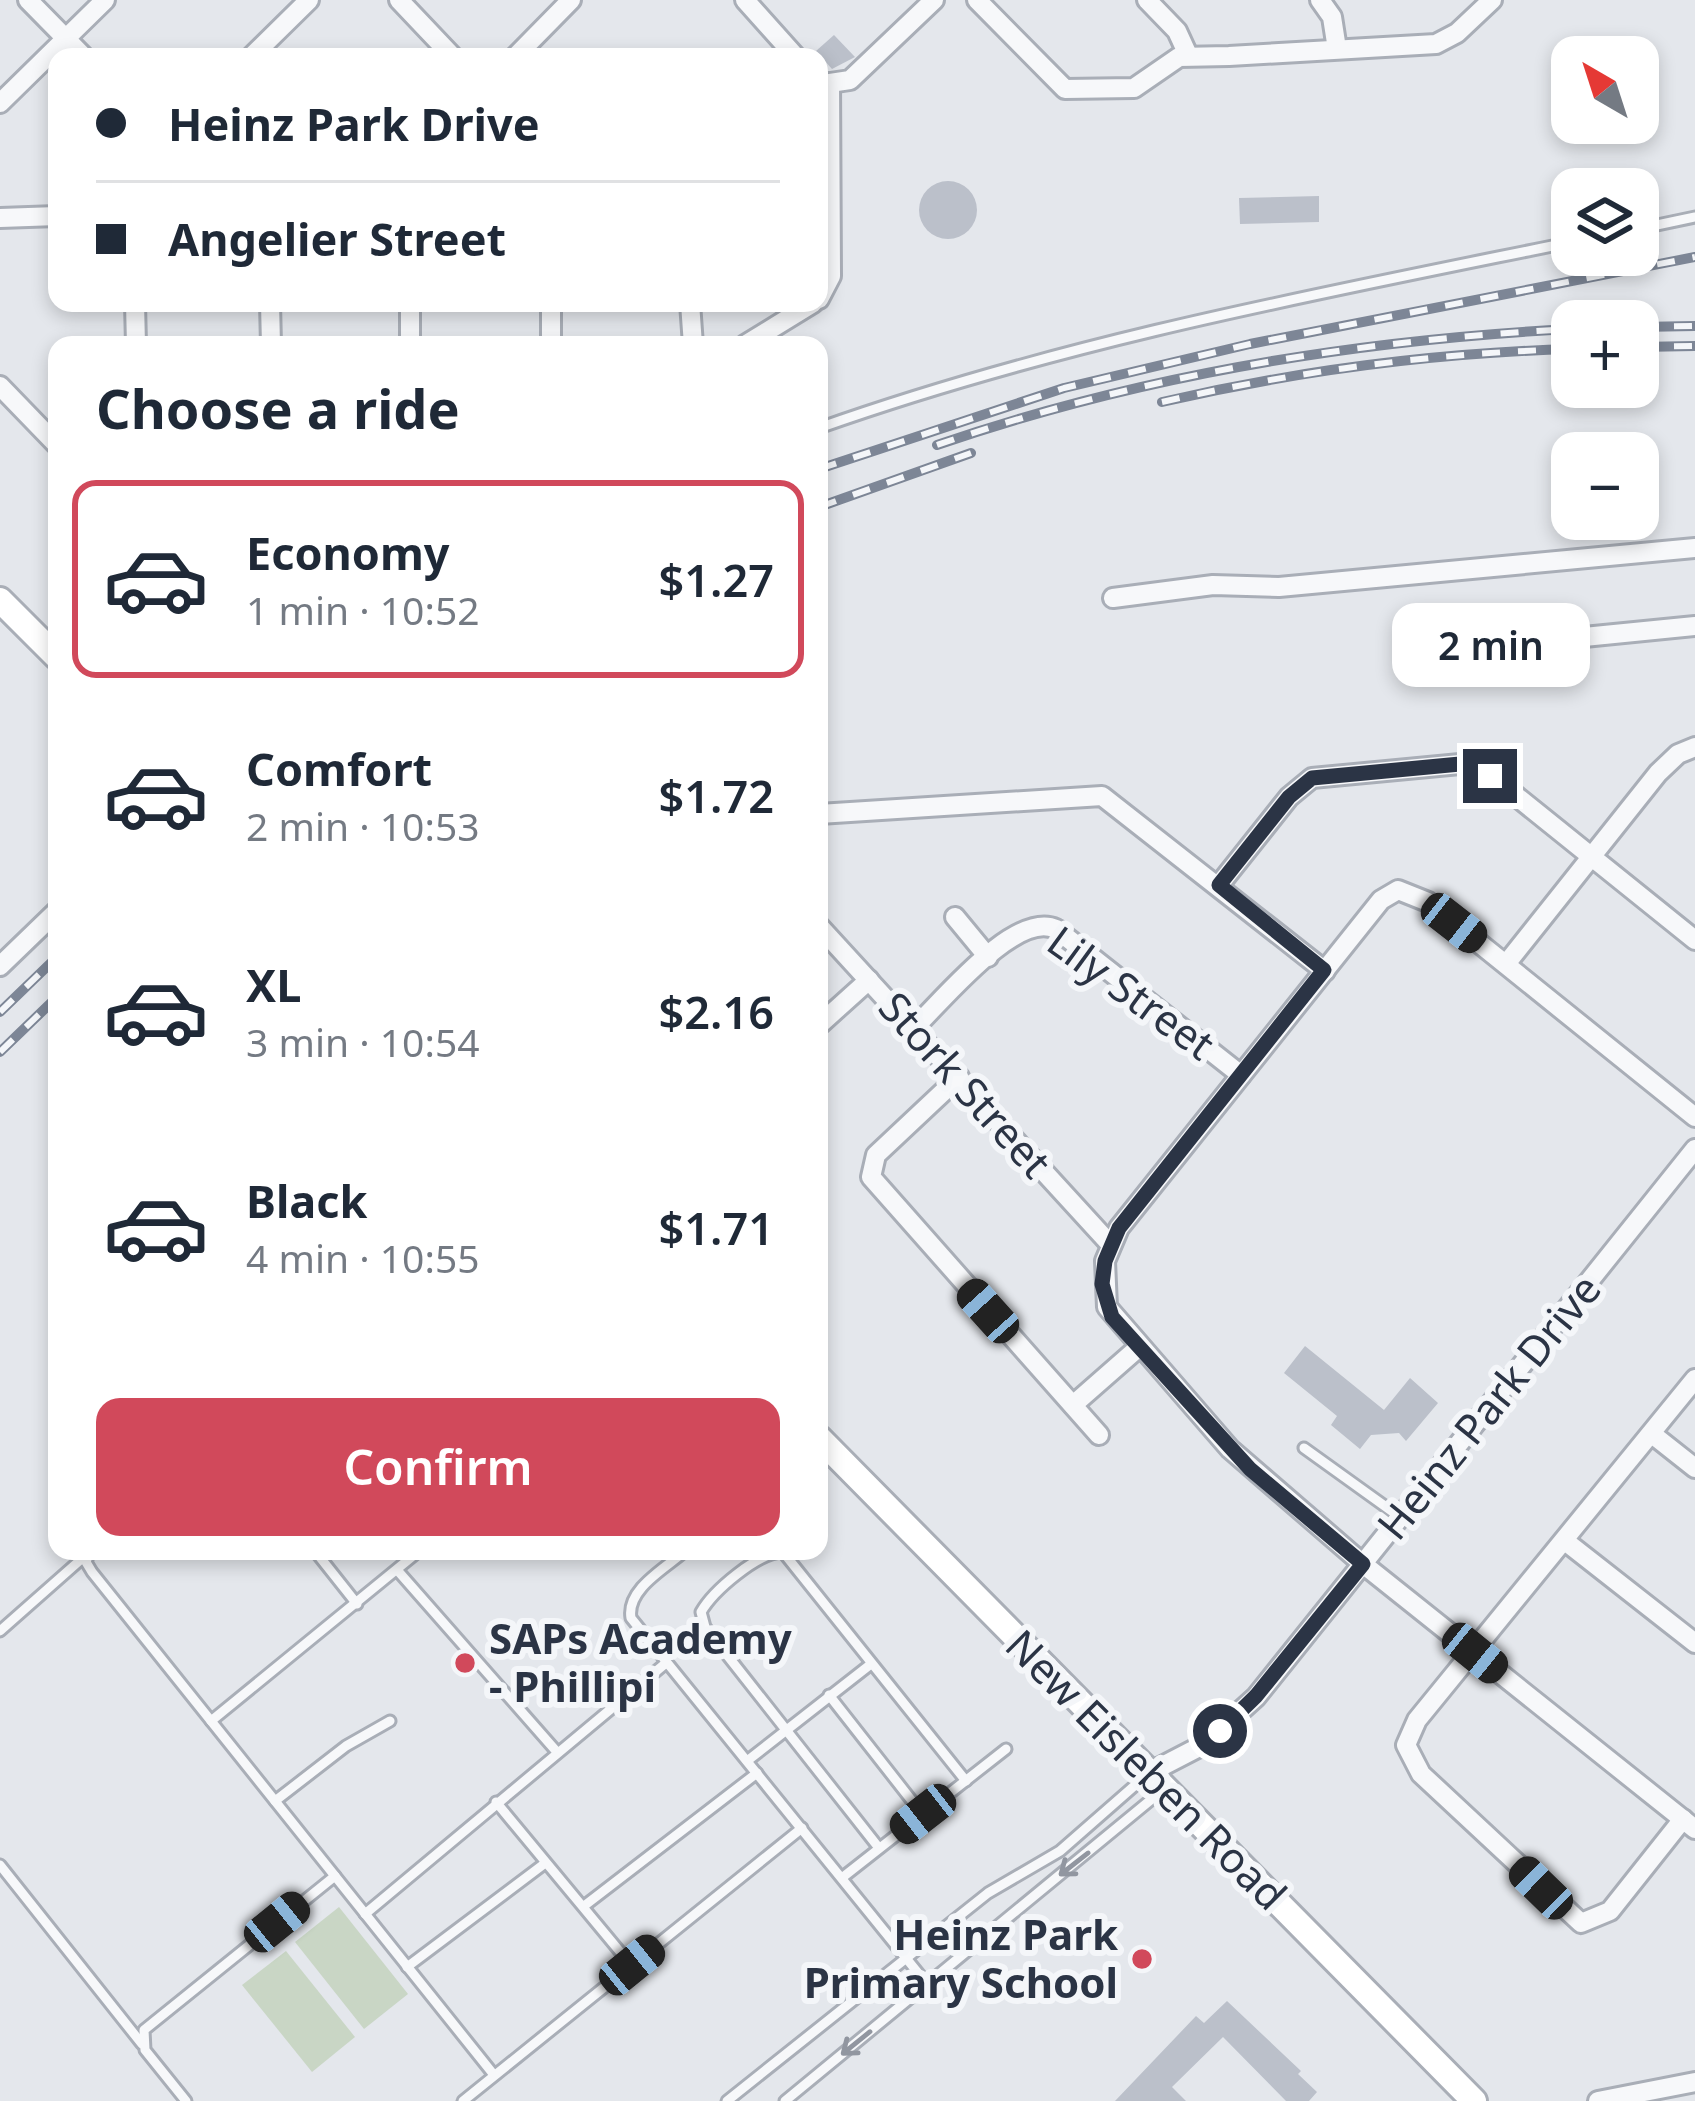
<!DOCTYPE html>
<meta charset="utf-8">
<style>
body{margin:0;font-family:"Noto Sans",sans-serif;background:#f2f2f3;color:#1f2937;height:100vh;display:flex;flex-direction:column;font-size:45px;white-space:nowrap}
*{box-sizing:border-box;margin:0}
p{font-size:39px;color:#747a83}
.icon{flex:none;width:66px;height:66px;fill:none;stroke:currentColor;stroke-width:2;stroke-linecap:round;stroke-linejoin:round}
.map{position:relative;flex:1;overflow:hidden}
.side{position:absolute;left:48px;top:336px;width:780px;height:1224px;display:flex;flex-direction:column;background:#fff;border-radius:24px;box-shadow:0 6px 18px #0003}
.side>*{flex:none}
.guide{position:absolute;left:48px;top:48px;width:780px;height:264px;border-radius:24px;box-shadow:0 6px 18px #0003;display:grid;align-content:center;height:264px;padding:0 48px;background:#fff}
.needle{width:78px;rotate:321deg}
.tools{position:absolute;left:1551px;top:36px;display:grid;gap:24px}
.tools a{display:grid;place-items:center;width:108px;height:108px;border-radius:24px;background:#fff;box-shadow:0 6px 18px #0003;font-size:60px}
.end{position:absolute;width:54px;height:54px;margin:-27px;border:15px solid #2b3445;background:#fff;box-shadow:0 0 0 6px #fff}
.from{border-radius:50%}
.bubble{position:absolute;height:84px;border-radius:24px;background:#fff;box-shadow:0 6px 18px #0003;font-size:39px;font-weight:600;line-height:84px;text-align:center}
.car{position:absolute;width:36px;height:72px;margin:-36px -18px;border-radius:15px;box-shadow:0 0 9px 3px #0007;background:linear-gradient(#222 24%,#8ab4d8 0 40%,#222 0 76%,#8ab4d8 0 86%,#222 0)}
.guide b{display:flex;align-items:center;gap:42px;height:114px;font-size:45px}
.guide b+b{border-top:3px solid #e0e1e3}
.guide i{width:30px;height:30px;background:#1f2937}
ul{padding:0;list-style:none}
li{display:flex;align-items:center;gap:36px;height:198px;margin:0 24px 18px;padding:0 24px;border:6px solid transparent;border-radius:24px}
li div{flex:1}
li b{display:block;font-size:45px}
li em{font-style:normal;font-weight:600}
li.on{border-color:#d1495b}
li>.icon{width:108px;height:108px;stroke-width:1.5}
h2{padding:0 48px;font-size:54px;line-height:144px}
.cta{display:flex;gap:24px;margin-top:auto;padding:24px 48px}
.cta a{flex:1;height:138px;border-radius:24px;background:#d1495b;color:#fff;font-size:48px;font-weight:600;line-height:138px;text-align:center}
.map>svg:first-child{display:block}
</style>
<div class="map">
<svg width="1695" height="2101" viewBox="0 0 1695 2101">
<rect width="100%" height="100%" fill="#e4e7ec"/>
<!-- green -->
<g fill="#c9d6c5">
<path d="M 339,1907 L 408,1994 L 364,2029 L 295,1942 Z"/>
<path d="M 286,1951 L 355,2037 L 312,2072 L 242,1985 Z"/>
</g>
<!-- building -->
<g fill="#bbc0ca">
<path d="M 834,35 L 855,57 L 832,69 L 816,51 Z"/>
<circle cx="948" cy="210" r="29"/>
<path d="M 1319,196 L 1319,222 L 1240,224 L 1239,198 Z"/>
<path d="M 1305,1346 L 1384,1410 L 1410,1378 L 1438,1403 L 1406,1441 L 1399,1433 L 1371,1435 L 1360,1449 L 1331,1425 L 1337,1416 L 1284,1373 Z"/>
<path d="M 1227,2001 L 1301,2071 L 1298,2074 L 1317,2092 L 1309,2101 L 1286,2101 L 1223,2037 L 1172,2087 L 1186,2101 L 1115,2101 L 1196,2016 L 1204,2023 Z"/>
</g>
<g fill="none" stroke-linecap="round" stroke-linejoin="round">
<!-- lane casing -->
<g stroke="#a9aeb7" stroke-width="15">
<g id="lane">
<path d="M 1638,229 L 1695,217"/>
<path d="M 819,428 C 1065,341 1317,294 1572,242"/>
<path d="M 1304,1448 L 1400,1517"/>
<path d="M 90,1551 L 86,1562 L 92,1572 L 494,2075"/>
<path d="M 315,1551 L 357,1604"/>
<path d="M 685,1551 C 666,1568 626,1589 631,1618 L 927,1984"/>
<path d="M 398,1571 L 557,1752"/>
<path d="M 0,1631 L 86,1555"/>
<path d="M 829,1695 L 923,1815"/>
<path d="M 211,1721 L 419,1551"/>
<path d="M 747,1761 L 871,1664"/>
<path d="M 275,1801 L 346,1746 L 390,1721"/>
<path d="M 496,1802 L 631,1965"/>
<path d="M 879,1848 L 705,1627 L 701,1612 C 713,1591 758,1552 783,1552 L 966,1781"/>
<path d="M 0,1865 L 142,2044"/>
<path d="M 843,1877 L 1006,1749"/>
<path d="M 584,1906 L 757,1773"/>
<path d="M 365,1914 L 666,1663"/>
<path d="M 407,1967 L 544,1864"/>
<path d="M 186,2101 L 145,2050 L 144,2030 L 335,1876"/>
<path d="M 463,2101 L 802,1828"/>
<path d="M 727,2101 L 988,1893 L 1060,1851 L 1149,1773"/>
<path d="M 785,2101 L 1164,1789"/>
</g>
</g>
<!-- street casing -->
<g stroke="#a9aeb7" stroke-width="24">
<g id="street">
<path d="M 28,0 L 84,57"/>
<path d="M 399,0 L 453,57"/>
<path d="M 745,0 L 796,57"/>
<path d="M 977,0 L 1065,89 L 1134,88 L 1179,57 L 1229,56 L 1436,44 L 1457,33 L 1492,0"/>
<path d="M 1147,0 L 1177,31 L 1188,55"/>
<path d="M 1320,0 L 1332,17 L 1337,49"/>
<path d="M 251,57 L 309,0"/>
<path d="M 515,57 L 571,0"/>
<path d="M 830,83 L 850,80 L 934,0"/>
<path d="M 0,103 L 105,0"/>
<path d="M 0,218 L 57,216"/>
<path d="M 819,299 L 831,276 L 830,83"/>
<path d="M 135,303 L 136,345"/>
<path d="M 270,303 L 271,345"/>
<path d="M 410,303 L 410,345"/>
<path d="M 551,303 L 551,345"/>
<path d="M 690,303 L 693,345"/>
<path d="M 745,345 L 813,303"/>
<path d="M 0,386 L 57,445"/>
<path d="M 1113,598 L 1213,585 L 1279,587 L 1695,548"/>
<path d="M 1584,637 L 1695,626"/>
<path d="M 819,814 L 1102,796 L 1325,971"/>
<path d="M 1219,885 L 1289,797 L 1312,778 L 1460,764 L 1490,775 L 1695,940"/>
<path d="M 955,917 L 988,957"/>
<path d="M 819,926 L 1110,1244"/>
<path d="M 1506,964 L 1658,773 L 1678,754 L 1695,747"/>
<path d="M 0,966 L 57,911"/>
<path d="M 819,1025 L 869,980"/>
<path d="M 914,1028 C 943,1000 1016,910 1056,929 L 1241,1075"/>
<path d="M 959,1077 L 876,1155 L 871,1177 L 1099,1435"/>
<path d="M 1695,1117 L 1428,902 L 1398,890 L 1381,900 L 1119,1228 L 1105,1261 L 1107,1307 L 1230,1449 L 1363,1564 L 1695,1829"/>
<path d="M 1073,1405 L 1138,1348"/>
<path d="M 1652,1434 L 1695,1468"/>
<path d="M 1565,1541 L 1695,1643"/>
<path d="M 1149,1773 L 1203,1745 L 1256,1697 L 1695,1149"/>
<path d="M 1683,1819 L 1610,1911 L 1581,1923 L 1421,1774 L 1406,1745 L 1417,1720 L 1695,1379"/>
<path d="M 1598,2101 L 1695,2082"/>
</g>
</g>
<!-- secondary casing -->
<g stroke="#a9aeb7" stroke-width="30">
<g id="secondary">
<path d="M 0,600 L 57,657"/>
<path d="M 819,1438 L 1474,2101"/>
</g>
</g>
<!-- lane -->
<use href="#lane" stroke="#f7f8fa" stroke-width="9"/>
<!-- street -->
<use href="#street" stroke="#f7f8fa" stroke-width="18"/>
<!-- secondary -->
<use href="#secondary" stroke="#fff" stroke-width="24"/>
<!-- rail casing -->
<g stroke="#7d8696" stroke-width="10">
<g id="rail">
<path d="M 1638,327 L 1695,326"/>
<path d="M 1638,347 L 1695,346"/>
<path d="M 1162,402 C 1296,371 1435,353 1572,349"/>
<path d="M 937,445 C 1141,375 1357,340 1572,329"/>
<path d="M 819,469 L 1064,388 L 1250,344 L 1695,257"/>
<path d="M 819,507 L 971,453"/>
<path d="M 0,1012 L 57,957"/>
<path d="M 0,1052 L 57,997"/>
</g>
</g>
<!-- rail -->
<use href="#rail" stroke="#f4f6f9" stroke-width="6" stroke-dasharray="18" stroke-linecap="butt"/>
</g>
<!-- one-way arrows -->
<defs><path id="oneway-shaft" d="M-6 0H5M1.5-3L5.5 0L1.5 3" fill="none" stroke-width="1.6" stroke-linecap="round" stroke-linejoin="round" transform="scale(3)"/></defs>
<g stroke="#9196a0">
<use href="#oneway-shaft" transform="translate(1074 1864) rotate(142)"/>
<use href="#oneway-shaft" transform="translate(856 2043) rotate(141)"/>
</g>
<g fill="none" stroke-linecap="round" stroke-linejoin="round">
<!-- route -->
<path stroke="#2b3445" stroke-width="15" d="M 1220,1731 L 1256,1696 L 1363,1564 L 1250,1469 L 1112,1317 L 1102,1284 L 1105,1261 L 1119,1228 L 1324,970 L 1219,885 L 1289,797 L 1312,778 L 1460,764 L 1490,776"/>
</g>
<!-- markers -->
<g fill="#d1495b" stroke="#f4f6f9" stroke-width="4.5">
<circle cx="465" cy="1663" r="12"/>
<circle cx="1142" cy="1959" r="12"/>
</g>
<g text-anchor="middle" stroke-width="12" stroke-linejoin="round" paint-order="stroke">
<!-- street labels -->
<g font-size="42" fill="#2b3445" stroke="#f4f6f9">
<text transform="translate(1131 993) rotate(36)" y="15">Lily Street</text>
<text transform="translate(965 1085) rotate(48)" y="15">Stork Street</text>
<text transform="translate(1489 1407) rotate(-51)" y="15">Heinz Park Drive</text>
<text transform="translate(1146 1770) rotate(45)" y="15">New Eisleben Road</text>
</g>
<!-- poi labels -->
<g font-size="42" font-weight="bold" fill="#2b3445" stroke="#f4f6f9" text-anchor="start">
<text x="489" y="1654">SAPs Academy<tspan x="489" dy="48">- Phillipi</tspan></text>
<text x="1118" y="1950" text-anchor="end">Heinz Park<tspan x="1118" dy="48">Primary School</tspan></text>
</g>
</g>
</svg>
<div class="tools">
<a><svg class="needle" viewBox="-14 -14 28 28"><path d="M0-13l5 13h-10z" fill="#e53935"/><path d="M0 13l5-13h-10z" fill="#747a83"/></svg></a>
<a><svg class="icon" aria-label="layers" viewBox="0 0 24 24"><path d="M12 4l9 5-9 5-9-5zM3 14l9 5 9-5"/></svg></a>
<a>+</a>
<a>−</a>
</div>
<i class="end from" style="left:1220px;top:1731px"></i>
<i class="end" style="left:1490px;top:776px"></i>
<div class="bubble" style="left:1392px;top:603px;width:198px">2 min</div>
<i class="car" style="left:1454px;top:923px;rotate:128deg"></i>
<i class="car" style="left:988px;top:1311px;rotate:318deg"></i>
<i class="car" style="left:1475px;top:1653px;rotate:129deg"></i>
<i class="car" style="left:923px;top:1814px;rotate:232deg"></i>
<i class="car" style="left:1541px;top:1888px;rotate:314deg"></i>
<i class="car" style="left:277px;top:1922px;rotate:51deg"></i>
<i class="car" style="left:632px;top:1965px;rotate:51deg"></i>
<div class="guide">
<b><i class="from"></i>Heinz Park Drive</b>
<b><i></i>Angelier Street</b>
</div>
<section class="side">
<h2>Choose a ride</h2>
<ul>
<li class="on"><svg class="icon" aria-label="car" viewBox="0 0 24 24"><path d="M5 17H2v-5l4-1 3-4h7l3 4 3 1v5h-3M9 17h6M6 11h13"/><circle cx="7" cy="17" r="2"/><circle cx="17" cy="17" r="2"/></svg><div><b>Economy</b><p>1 min · 10:52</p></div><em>$1.27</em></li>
<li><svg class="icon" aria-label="car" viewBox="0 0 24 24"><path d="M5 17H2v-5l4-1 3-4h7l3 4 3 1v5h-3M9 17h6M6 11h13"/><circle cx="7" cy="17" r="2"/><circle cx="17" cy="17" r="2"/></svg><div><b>Comfort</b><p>2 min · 10:53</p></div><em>$1.72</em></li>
<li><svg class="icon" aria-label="car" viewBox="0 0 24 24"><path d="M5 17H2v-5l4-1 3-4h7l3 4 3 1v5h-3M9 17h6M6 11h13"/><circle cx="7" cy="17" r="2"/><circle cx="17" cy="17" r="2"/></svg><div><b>XL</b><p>3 min · 10:54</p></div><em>$2.16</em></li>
<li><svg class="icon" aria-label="car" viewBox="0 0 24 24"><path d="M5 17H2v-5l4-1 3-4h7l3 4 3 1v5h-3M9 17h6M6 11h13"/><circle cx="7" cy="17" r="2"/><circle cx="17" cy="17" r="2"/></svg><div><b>Black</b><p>4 min · 10:55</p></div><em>$1.71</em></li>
</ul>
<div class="cta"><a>Confirm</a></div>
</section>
</div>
